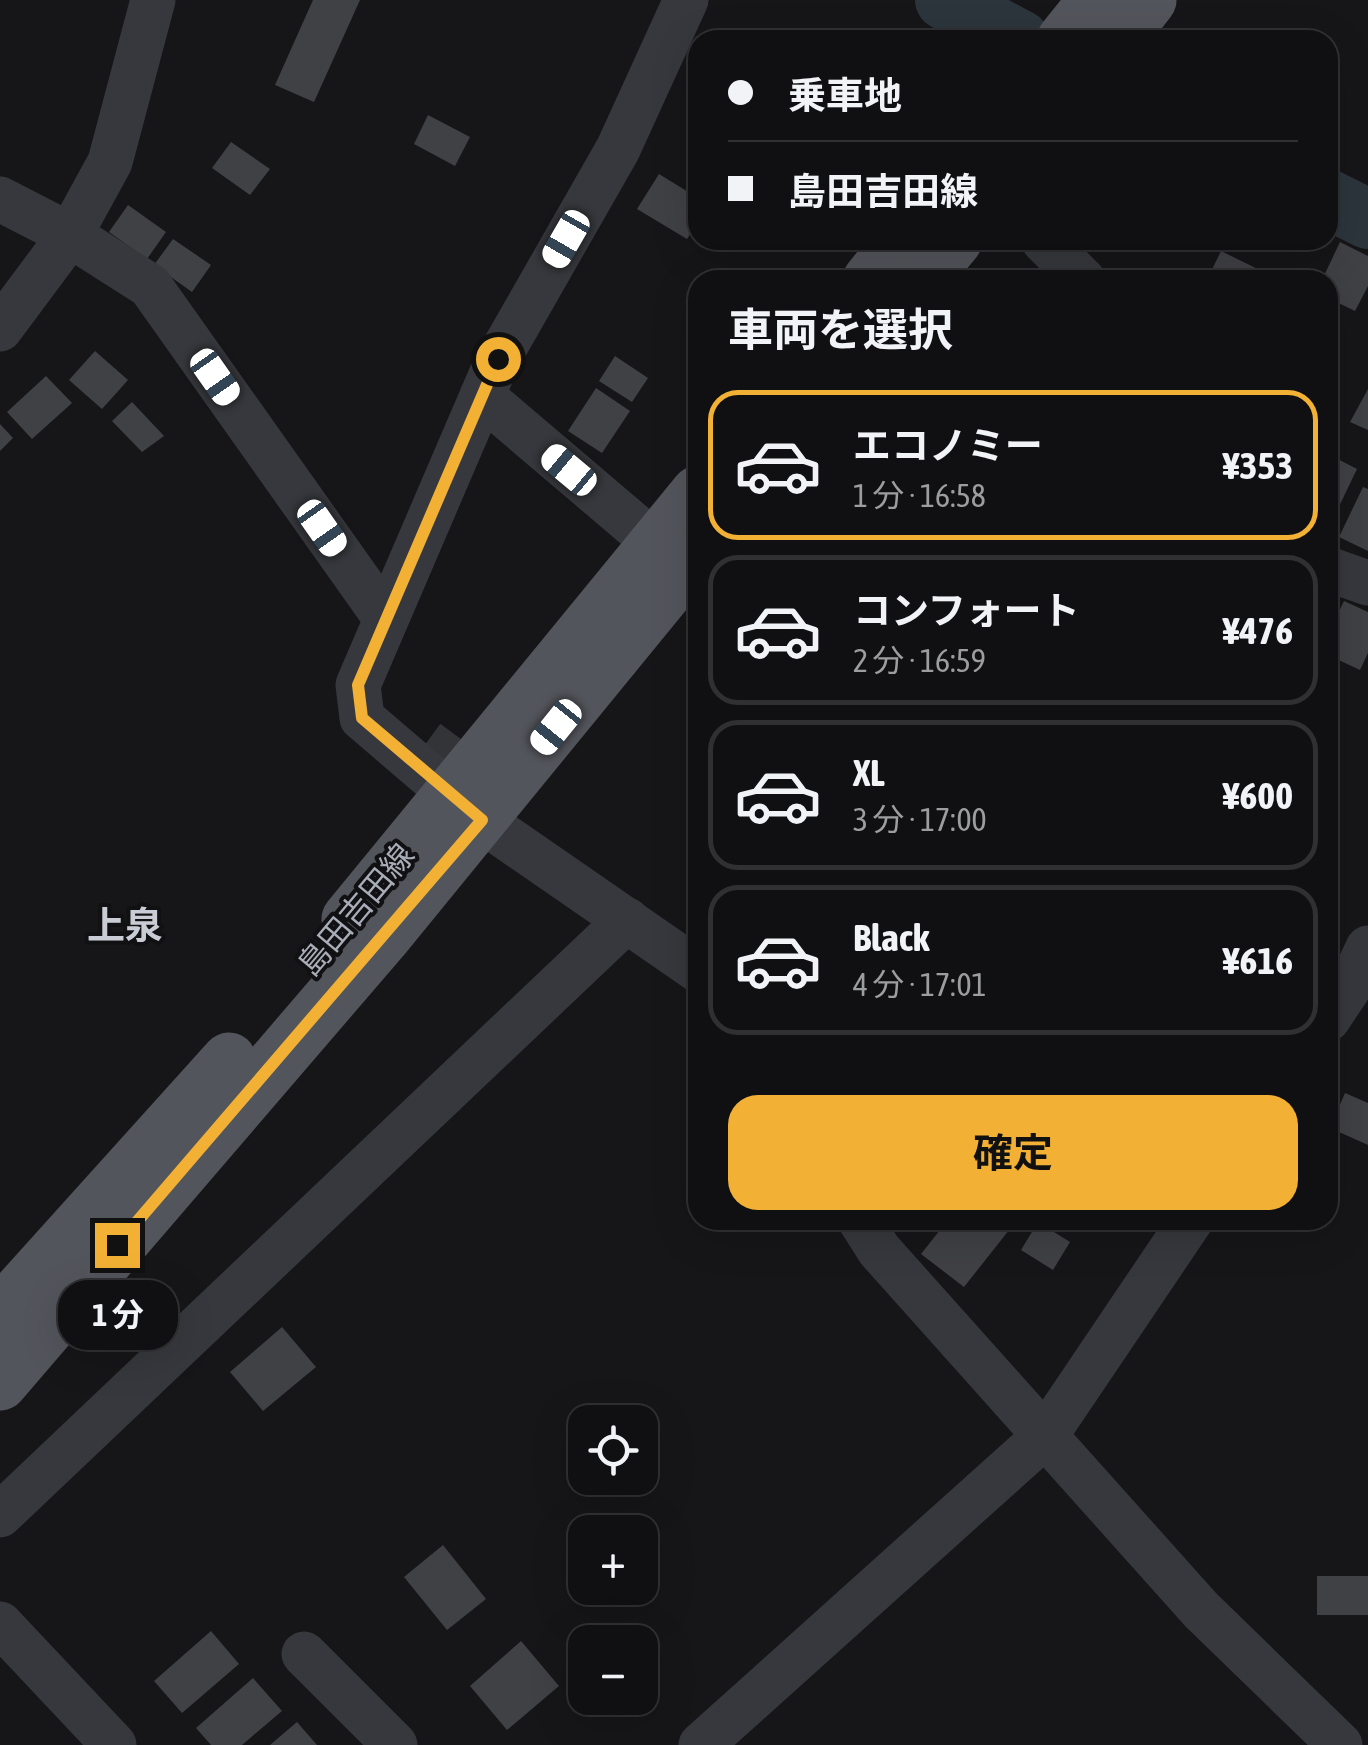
<!DOCTYPE html>
<html lang="ja">
<meta charset="utf-8">
<style>
body{margin:0;font-family:"Asap Condensed","Noto Sans JP",sans-serif;background:#19191b;color:#f1f3f6;height:100vh;display:flex;flex-direction:column;font-size:38px;white-space:nowrap}
*{box-sizing:border-box;margin:0}
p{font-size:32px;color:#9c9d9f}
.icon{flex:none;width:55px;height:55px;fill:none;stroke:currentColor;stroke-width:2;stroke-linecap:round;stroke-linejoin:round}
.map{position:relative;flex:1;overflow:hidden}
.side{position:absolute;left:688px;top:270px;width:650px;height:960px;display:flex;flex-direction:column;background:#101012;border-radius:30px;box-shadow:0 10px 40px #0002,0 0 0 2px #303032}
.side>*{flex:none}
.banner{position:absolute;left:688px;top:30px;width:650px;height:220px;border-radius:30px;box-shadow:0 10px 40px #0002,0 0 0 2px #303032;display:grid;align-content:center;height:220px;padding:0 40px;background:#101012}
.buttons{position:absolute;left:568px;top:1405px;display:grid;gap:20px}
.buttons a{display:grid;place-items:center;width:90px;height:90px;border-radius:20px;background:#101012;box-shadow:0 10px 40px #0002,0 0 0 2px #303032;font-size:50px}
.end{position:absolute;width:45px;height:45px;margin:-22px;border:12px solid #f2b134;background:#111;box-shadow:0 0 0 5px #111}
.from{border-radius:50%}
.bubble{position:absolute;height:70px;border-radius:30px;background:#101012;box-shadow:0 10px 40px #0002,0 0 0 2px #303032;font-size:32px;font-weight:700;line-height:70px;text-align:center}
.car{position:absolute;width:30px;height:60px;margin:-30px -15px;border-radius:12px;box-shadow:0 0 8px 2px #0007;background:linear-gradient(#fff 24%,#345 0 40%,#fff 0 76%,#345 0 86%,#fff 0)}
.banner b{display:flex;align-items:center;gap:35px;height:95px;font-size:38px}
.banner b+b{border-top:2px solid #303032}
.banner i{width:25px;height:25px;background:#f1f3f6}
ul{padding:0;list-style:none}
li{display:flex;align-items:center;gap:30px;height:150px;margin:0 20px 15px;padding:0 20px;border:5px solid #303032;border-radius:30px}
li div{flex:1}
li b{display:block;font-size:38px}
li em{font-style:normal;font-weight:700}
li.active{border-color:#f2b134}
li>.icon{width:90px;height:90px;stroke-width:1.5}
h2{padding:0 40px;font-size:45px;line-height:120px}
.cta{display:flex;gap:20px;margin-top:auto;padding:20px 40px}
.cta a{flex:1;height:115px;border-radius:30px;background:#f2b134;color:#111;font-size:40px;font-weight:700;line-height:115px;text-align:center}
.map>svg:first-child{display:block}
</style>
<div class="map">
<svg width="1368" height="1745" viewBox="0 0 1368 1745">
<rect width="100%" height="100%" fill="#161618"/>
<g fill="none" stroke-linecap="round" stroke-linejoin="round">
<!-- river -->
<g stroke="#2c353c" stroke-width="60">
<path d="M 945,0 L 1020,40"/>
<path d="M 1328,199 L 1368,219"/>
</g>
</g>
<!-- building -->
<g fill="#404145">
<path d="M 313,0 L 360,0 L 314,102 L 275,85 Z"/>
<path d="M 428,115 L 470,137 L 455,166 L 414,144 Z"/>
<path d="M 231,142 L 270,169 L 250,195 L 212,168 Z"/>
<path d="M 659,174 L 698,198 L 698,222 L 687,239 L 637,209 Z"/>
<path d="M 128,205 L 166,232 L 147,259 L 109,232 Z"/>
<path d="M 173,239 L 211,265 L 192,292 L 154,265 Z"/>
<path d="M 1340,242 L 1368,256 L 1368,286 L 1355,311 L 1328,298 L 1328,280 L 1322,280 Z"/>
<path d="M 1221,251 L 1270,275 L 1267,280 L 1207,280 Z"/>
<path d="M 95,351 L 128,380 L 102,409 L 69,380 Z"/>
<path d="M 615,356 L 648,378 L 632,402 L 599,381 Z"/>
<path d="M 46,376 L 72,403 L 32,439 L 7,412 Z"/>
<path d="M 596,388 L 630,411 L 602,453 L 568,431 Z"/>
<path d="M 1368,389 L 1368,430 L 1350,422 Z"/>
<path d="M 132,402 L 164,436 L 142,452 L 112,421 Z"/>
<path d="M 0,424 L 13,438 L 0,451 Z"/>
<path d="M 1328,454 L 1357,469 L 1333,519 L 1328,516 Z"/>
<path d="M 1363,487 L 1368,489 L 1368,551 L 1339,537 Z"/>
<path d="M 1344,601 L 1368,612 L 1368,653 L 1360,670 L 1328,655 L 1328,635 Z"/>
<path d="M 1345,1093 L 1368,1103 L 1368,1145 L 1330,1128 Z"/>
<path d="M 948,1220 L 979,1222 L 1017,1220 L 964,1287 L 921,1254 Z"/>
<path d="M 1038,1222 L 1070,1242 L 1053,1270 L 1021,1250 Z"/>
<path d="M 282,1327 L 316,1367 L 263,1411 L 230,1372 Z"/>
<path d="M 443,1545 L 486,1599 L 447,1630 L 404,1577 Z"/>
<rect x="1317" y="1576" width="51" height="39"/>
<path d="M 211,1631 L 239,1664 L 182,1713 L 154,1681 Z"/>
<path d="M 521,1641 L 559,1686 L 507,1730 L 470,1686 Z"/>
<path d="M 253,1678 L 282,1711 L 242,1745 L 211,1745 L 196,1728 Z"/>
<path d="M 297,1722 L 317,1745 L 270,1745 Z"/>
</g>
<g fill="none" stroke-linecap="round" stroke-linejoin="round">
<!-- minor-tunnel -->
<path stroke="#333438" stroke-width="45" stroke-dasharray="45 22" stroke-linecap="butt" d="M 427,742 L 535,821"/>
<!-- minor -->
<g stroke="#37383d" stroke-width="45">
<path d="M 686,0 L 618,149 L 498,359 L 358,685 L 362,718 L 481,820 L 698,970"/>
<path d="M 0,199 L 70,235 L 150,286 L 386,619"/>
<path d="M 1043,240 L 1083,280"/>
<path d="M 0,329 L 70,235 L 110,162 L 153,0"/>
<path d="M 482,396 L 656,544"/>
<path d="M 1328,569 L 1368,583"/>
<path d="M 1328,1019 L 1350,986 L 1368,948"/>
<path d="M 860,1220 L 879,1250 L 1201,1610 L 1340,1745"/>
<path d="M 0,1515 L 627,920"/>
<path d="M 0,1624 L 114,1745"/>
<path d="M 304,1654 L 395,1745"/>
<path d="M 701,1745 L 1046,1435 L 1191,1220"/>
</g>
<!-- major -->
<g stroke="#53555c" stroke-width="55">
<path d="M 1064,40 L 1096,0"/>
<path d="M 1118,40 L 1149,0"/>
<path d="M 870,280 L 902,240"/>
<path d="M 922,280 L 955,240"/>
<path d="M 349,919 L 698,493"/>
<path d="M 0,1314 L 229,1060"/>
<path d="M 0,1383 L 384,936 L 698,552"/>
</g>
</g>
<g fill="none" stroke-linecap="round" stroke-linejoin="round">
<!-- route -->
<path stroke="#f2b134" stroke-width="12" d="M 117,1245 L 482,820 L 362,718 L 358,685 L 498,359"/>
</g>
<g text-anchor="middle" stroke-width="8" stroke-linejoin="round" paint-order="stroke">
<!-- street labels -->
<g font-size="32" fill="#a8adb8" stroke="#111113">
<text transform="translate(356 910) rotate(-50)" y="11">島田吉田線</text>
</g>
<!-- quarter labels -->
<g font-size="38" font-weight="bold" fill="#c9ccd4" stroke="#111113">
<text x="125" y="939">上泉</text>
</g>
</g>
</svg>
<div class="buttons">
<a><svg class="icon" aria-label="locate" viewBox="0 0 24 24"><circle cx="12" cy="12" r="6"/><path d="M12 2v4M12 18v4M2 12h4M18 12h4"/></svg></a>
<a>+</a>
<a>−</a>
</div>
<i class="end from" style="left:498px;top:359px"></i>
<i class="end" style="left:117px;top:1245px"></i>
<div class="bubble" style="left:58px;top:1280px;width:120px">1 分</div>
<i class="car" style="left:566px;top:239px;rotate:210deg"></i>
<i class="car" style="left:215px;top:377px;rotate:145deg"></i>
<i class="car" style="left:569px;top:470px;rotate:310deg"></i>
<i class="car" style="left:322px;top:528px;rotate:145deg"></i>
<i class="car" style="left:556px;top:727px;rotate:219deg"></i>
<div class="banner">
<b><i class="from"></i>乗車地</b>
<b><i></i>島田吉田線</b>
</div>
<section class="side">
<h2>車両を選択</h2>
<ul>
<li class="active"><svg class="icon" aria-label="car" viewBox="0 0 24 24"><path d="M5 17H2v-5l4-1 3-4h7l3 4 3 1v5h-3M9 17h6M6 11h13"/><circle cx="7" cy="17" r="2"/><circle cx="17" cy="17" r="2"/></svg><div><b>エコノミー</b><p>1 分 · 16:58</p></div><em>¥353</em></li>
<li><svg class="icon" aria-label="car" viewBox="0 0 24 24"><path d="M5 17H2v-5l4-1 3-4h7l3 4 3 1v5h-3M9 17h6M6 11h13"/><circle cx="7" cy="17" r="2"/><circle cx="17" cy="17" r="2"/></svg><div><b>コンフォート</b><p>2 分 · 16:59</p></div><em>¥476</em></li>
<li><svg class="icon" aria-label="car" viewBox="0 0 24 24"><path d="M5 17H2v-5l4-1 3-4h7l3 4 3 1v5h-3M9 17h6M6 11h13"/><circle cx="7" cy="17" r="2"/><circle cx="17" cy="17" r="2"/></svg><div><b>XL</b><p>3 分 · 17:00</p></div><em>¥600</em></li>
<li><svg class="icon" aria-label="car" viewBox="0 0 24 24"><path d="M5 17H2v-5l4-1 3-4h7l3 4 3 1v5h-3M9 17h6M6 11h13"/><circle cx="7" cy="17" r="2"/><circle cx="17" cy="17" r="2"/></svg><div><b>Black</b><p>4 分 · 17:01</p></div><em>¥616</em></li>
</ul>
<div class="cta"><a>確定</a></div>
</section>
</div>
